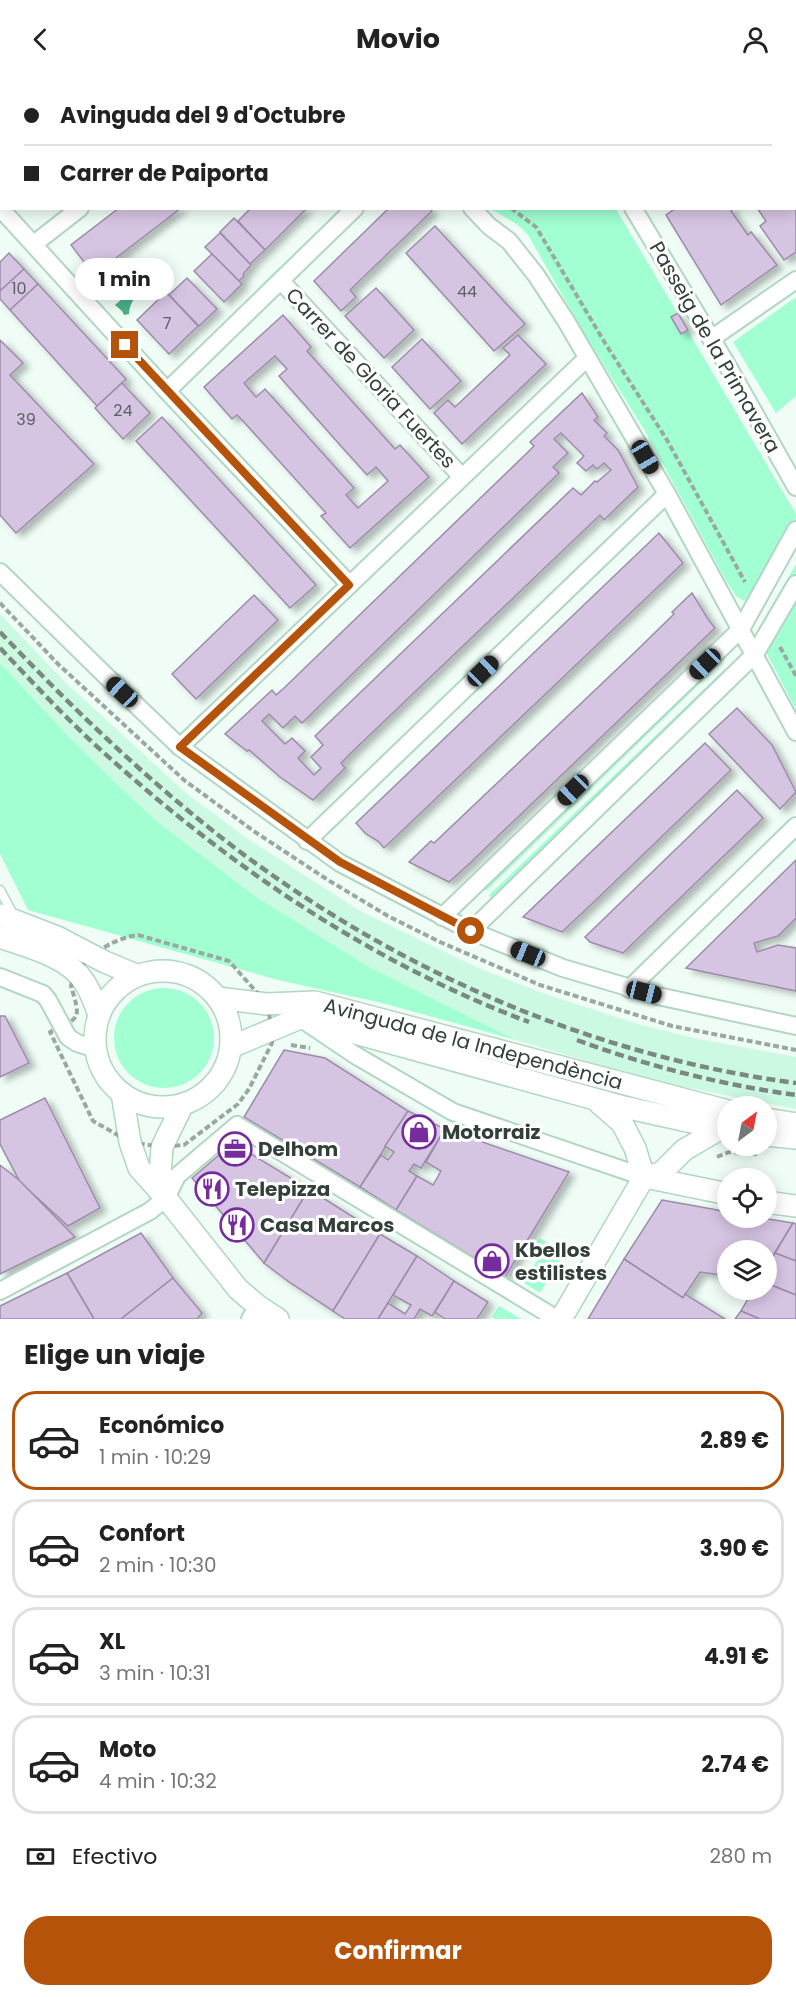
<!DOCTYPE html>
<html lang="es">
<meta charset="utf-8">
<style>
body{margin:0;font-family:Poppins,sans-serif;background:#f2f2f2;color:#222;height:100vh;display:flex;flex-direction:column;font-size:22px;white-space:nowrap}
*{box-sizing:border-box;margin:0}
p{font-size:20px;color:#767676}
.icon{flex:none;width:33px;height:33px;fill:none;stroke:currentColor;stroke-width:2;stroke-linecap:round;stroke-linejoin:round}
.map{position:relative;height:1241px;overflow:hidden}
.details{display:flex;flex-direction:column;background:#fff;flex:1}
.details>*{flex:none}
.guide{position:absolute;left:0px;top:0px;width:796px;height:132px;box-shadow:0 3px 15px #0003;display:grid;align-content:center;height:132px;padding:0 24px;background:#fff}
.needle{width:39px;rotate:32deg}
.tools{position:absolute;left:717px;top:1018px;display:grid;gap:12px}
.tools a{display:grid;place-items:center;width:60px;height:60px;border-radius:50%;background:#fff;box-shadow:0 3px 15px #0003;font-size:30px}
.end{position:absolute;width:27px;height:27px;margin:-14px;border:8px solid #b45309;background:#fff;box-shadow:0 0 0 3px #fff}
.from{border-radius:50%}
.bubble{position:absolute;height:42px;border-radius:21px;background:#fff;box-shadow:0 3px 15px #0003;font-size:20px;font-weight:700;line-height:42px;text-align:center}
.car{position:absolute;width:18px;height:36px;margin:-18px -9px;border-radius:8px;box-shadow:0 0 4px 2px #0007;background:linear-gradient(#222 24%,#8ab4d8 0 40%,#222 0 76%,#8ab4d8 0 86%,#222 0)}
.guide b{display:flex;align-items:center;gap:21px;height:57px;font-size:22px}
.guide b+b{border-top:2px solid #e0e0e0}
.guide i{width:15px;height:15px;background:#222}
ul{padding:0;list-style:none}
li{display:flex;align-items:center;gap:18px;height:99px;margin:0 12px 9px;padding:0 12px;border:3px solid #e0e0e0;border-radius:24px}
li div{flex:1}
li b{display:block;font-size:22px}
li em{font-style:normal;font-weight:700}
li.on{border-color:#b45309}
li>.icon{width:54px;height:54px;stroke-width:1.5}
h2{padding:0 24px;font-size:27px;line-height:72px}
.pay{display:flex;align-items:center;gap:15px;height:66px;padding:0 24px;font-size:22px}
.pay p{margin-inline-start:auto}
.button{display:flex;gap:12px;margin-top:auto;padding:12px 24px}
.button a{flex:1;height:69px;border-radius:24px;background:#b45309;color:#fff;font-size:24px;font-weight:700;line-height:69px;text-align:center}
header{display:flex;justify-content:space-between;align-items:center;height:78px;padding:0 24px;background:#fff;font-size:27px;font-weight:700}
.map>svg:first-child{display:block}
</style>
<header><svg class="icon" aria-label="back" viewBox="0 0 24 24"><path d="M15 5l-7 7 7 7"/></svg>Movio<svg class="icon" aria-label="person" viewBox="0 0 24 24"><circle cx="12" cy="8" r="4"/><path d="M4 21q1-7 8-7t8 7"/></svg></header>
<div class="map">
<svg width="796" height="1241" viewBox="0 0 796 1241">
<defs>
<filter id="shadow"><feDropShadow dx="6" dy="4" stdDeviation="3" flood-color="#0004"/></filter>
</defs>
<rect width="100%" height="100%" fill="#effdf6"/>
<!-- built -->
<path fill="#ccf9e2" d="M 0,536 L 64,603 L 187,716 L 248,761 L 360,833 L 476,889 L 545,916 L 638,946 L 698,961 L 796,979 L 796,1031 L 654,1003 L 516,962 L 369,889 L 255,818 L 159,745 L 121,710 L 70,660 L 0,585 Z"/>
<!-- green -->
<g fill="#a1ffd2">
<path d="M 491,131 L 616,131 L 796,436 L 796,441 L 753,517 L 744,523 L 736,518 L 725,501 L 645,353 L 585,257 L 528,157 L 518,147 Z"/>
<path d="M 796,219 L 796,318 L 776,335 L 733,264 Z"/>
<path d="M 796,486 L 796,495 L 769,542 L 766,538 Z"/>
<path d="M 796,520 L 796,632 L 765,572 Z"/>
<path d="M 719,581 L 722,584 L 486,813 L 483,810 Z"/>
<path d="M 0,585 L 70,660 L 121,710 L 159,745 L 255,818 L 369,889 L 516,962 L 382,925 L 278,902 L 28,832 L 0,776 Z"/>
<path d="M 726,590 L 729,592 L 492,821 L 489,817 Z"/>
<circle cx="164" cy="960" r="50"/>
<path d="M 540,1160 L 564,1175 L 540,1215 L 516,1200 L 523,1189 L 530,1193 L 541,1177 L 533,1172 Z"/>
<path d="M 499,1228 L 521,1241 L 495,1241 L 492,1239 Z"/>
</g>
<!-- water -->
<path fill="#4ab286" d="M 138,207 L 142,211 C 135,218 129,227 129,236 L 124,237 L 122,233 L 115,227 Z"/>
<!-- building -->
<g fill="#d6c4e3" stroke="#9d8ca9" stroke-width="1.5" fill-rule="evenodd" filter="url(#shadow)">
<path d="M 43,0 L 107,0 L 41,2 Z"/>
<path d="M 147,0 L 171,0 L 172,2 L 148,2 Z"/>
<path d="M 171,0 L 207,0 L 205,2 Z"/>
<path d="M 294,0 L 324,0 L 325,2 L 292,2 Z"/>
<path d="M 346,0 L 388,0 L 389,2 L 346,2 Z"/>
<path d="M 494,0 L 538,0 L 539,2 L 493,2 Z"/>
<path d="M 614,0 L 678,0 L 611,2 Z"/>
<path d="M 710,0 L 774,0 L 708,2 Z"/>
<path d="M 0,38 L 2,38 L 2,78 L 0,76 Z"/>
<path d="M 795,48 L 796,48 L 796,118 L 795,116 Z"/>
<path d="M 119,130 L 181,130 L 94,197 L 71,167 Z"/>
<path d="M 251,130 L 307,130 L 265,172 L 238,143 Z"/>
<path d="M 430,130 L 432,133 L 350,212 L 356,219 L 341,233 L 314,203 L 389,130 Z"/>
<path d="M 676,130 L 734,130 L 731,133 L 748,157 L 751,154 L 777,187 L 721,227 L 666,137 Z"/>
<path d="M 757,130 L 793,130 L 796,133 L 796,174 L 784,182 L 760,148 L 766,143 Z"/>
<path d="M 234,140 L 265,172 L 250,186 L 220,154 Z"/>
<path d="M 435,148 L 525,246 L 494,273 L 406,175 Z"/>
<path d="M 220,155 L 251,187 L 243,196 L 244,198 L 239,203 L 205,169 Z"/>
<path d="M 9,175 L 24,191 L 0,213 L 0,184 Z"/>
<path d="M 212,176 L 242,206 L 224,224 L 194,193 Z"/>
<path d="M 24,191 L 38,206 L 10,232 L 0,221 L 0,213 Z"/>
<path d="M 187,200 L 217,231 L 199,248 L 169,217 Z"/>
<path d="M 38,206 L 126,301 L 97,328 L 10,232 Z"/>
<path d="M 376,210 L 414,252 L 384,280 L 345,238 Z"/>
<path d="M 166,214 L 198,248 L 169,276 L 137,242 Z"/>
<path d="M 678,235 L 688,252 L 681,256 L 671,239 Z"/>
<path d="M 283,237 L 311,269 L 307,273 L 395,371 L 400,367 L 429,399 L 350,470 L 321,438 L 326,435 L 243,343 L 237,337 L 232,341 L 204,309 ZM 275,278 L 287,291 L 279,298 L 340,367 L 367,397 L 376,389 L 388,403 L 358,430 L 346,417 L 354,410 L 265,311 L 256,319 L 244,305 Z"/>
<path d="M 518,257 L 546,286 L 462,366 L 434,335 L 448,322 L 455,329 L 510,277 L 503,270 Z"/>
<path d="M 422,261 L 461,303 L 430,331 L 392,289 Z"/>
<path d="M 0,262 L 23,285 L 10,297 L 94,386 L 16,455 L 0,437 Z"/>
<path d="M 122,305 L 150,335 L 123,361 L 95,330 Z"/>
<path d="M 582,315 L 598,339 L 594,342 L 607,355 L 604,358 L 618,372 L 638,409 L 604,442 L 600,437 L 353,673 L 341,685 L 345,690 L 313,722 L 280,699 L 249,672 L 247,673 L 225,656 L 272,612 L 276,617 L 284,610 L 527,375 L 534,368 L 530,364 ZM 561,355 L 584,378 L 577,385 L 586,393 L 593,387 L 597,391 L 604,385 L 611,392 L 597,404 L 595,403 L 581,417 L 573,410 L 315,658 L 323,667 L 311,679 L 321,690 L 314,697 L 298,680 L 305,673 L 292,660 L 285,666 L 262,643 L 269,636 L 283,650 L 295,638 L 302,645 L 559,395 L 553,389 L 568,375 L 554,361 Z"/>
<path d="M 162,339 L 316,507 L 290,530 L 136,363 Z"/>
<path d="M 659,455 L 683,485 L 384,770 L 378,763 L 366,756 L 356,745 Z"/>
<path d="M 692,515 L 708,541 L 715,550 L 469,786 L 449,804 L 409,784 L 431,763 L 434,765 L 633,576 L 674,536 L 672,534 Z"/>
<path d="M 254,517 L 278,542 L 196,621 L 172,596 Z"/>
<path d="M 737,630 L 772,667 L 796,714 L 780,731 L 709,656 Z"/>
<path d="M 705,665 L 731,692 L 598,820 L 562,854 L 523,839 Z"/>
<path d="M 737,712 L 763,740 L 757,746 L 623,875 L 590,864 L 585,859 Z"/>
<path d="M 796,782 L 796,840 L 778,858 L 754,865 L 757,874 L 778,867 L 796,870 L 796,913 L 686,890 Z"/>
<path d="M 0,938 L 5,938 L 29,985 L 0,999 Z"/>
<path d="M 284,972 L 325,980 L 408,1033 L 360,1109 L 244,1039 Z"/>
<path d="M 45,1020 L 100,1130 L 68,1148 L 20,1104 L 0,1066 L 0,1042 Z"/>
<path d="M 408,1033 L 445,1051 L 421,1090 L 414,1086 L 409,1093 L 417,1098 L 396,1132 L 360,1109 L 381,1077 L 388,1082 L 394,1074 L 385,1068 Z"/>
<path d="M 445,1051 L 569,1094 L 505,1199 L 396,1132 L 417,1098 L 433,1107 L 441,1093 L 426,1084 Z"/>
<path d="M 233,1065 L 309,1111 L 264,1185 L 192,1100 Z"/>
<path d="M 0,1087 L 19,1102 L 75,1159 L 0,1196 Z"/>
<path d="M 309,1111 L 380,1156 L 333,1233 L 289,1204 L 264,1185 Z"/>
<path d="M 662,1122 L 728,1134 L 728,1140 L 762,1140 L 793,1145 L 766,1189 L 766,1173 L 728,1173 L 728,1198 L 700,1194 L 683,1220 L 624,1181 Z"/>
<path d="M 793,1145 L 796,1146 L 796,1183 L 775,1175 Z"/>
<path d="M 141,1155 L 173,1200 L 121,1241 L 94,1241 L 67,1195 Z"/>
<path d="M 380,1156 L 417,1178 L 378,1241 L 345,1241 L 333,1233 Z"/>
<path d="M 775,1175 L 796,1183 L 796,1217 L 766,1205 L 766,1189 Z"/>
<path d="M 417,1178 L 454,1203 L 432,1238 L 420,1231 L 414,1241 L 378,1241 L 388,1225 L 405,1236 L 411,1227 L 393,1217 Z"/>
<path d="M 624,1181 L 683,1220 L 685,1216 L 725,1241 L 588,1241 Z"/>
<path d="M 67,1195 L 94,1241 L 0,1241 L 0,1228 Z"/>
<path d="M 173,1200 L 202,1235 L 197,1241 L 121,1241 Z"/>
<path d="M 454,1203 L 488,1224 L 477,1241 L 445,1241 L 435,1234 Z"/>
<path d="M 766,1205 L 796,1217 L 796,1241 L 760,1241 L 741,1233 L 753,1212 L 766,1212 Z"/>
<path d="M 741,1233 L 760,1241 L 735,1241 Z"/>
</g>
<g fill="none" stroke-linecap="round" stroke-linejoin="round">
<!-- service casing -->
<g stroke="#b2d6c3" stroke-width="11">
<path id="service" d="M 0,812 L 14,838"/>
</g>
<!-- minor casing -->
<g stroke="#b2d6c3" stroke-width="20">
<g id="minor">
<path d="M 417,0 L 418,2"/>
<path d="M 248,2 L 250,0"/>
<path d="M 482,2 L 484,0"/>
<path d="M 558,2 L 560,0"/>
<path d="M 795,18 L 796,18"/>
<path d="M 0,130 L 167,313 L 349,506"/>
<path d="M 472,130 L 489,148 L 509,163 L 536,197 L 566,243 L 667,416 L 796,654"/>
<path d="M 633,130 L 726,285 L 796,409"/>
<path d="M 34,166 L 80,130"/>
<path d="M 281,203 L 461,398"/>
<path d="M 711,261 L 796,202"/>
<path d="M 167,313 L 355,130"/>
<path d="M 0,494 L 107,599 L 180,669 L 340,785 L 471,853 L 563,890 L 658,918 L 796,948"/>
<path d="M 180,669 L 587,280"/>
<path d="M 307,763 L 667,416"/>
<path d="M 442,839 L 741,551 L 796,452"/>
<path d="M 471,853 L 755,576 L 796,506"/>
<path d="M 0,899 L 43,916 L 48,922 L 68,959 L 77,965 L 96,971"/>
<path d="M 629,911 L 796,748"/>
<path d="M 309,946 L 355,977 L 453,1034 L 644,1099"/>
<path d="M 0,1213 L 150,1133 L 166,1120 L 177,1098 L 237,1047 L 557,1241"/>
<path d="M 250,1241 L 258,1228"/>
</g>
</g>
<!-- tertiary casing -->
<g stroke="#b2d6c3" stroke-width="24">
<g id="tertiary">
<path d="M 0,837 L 57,859 L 105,884 L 136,897"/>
<path d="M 0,859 C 25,868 58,876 77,895 C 88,906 94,923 99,937"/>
<circle cx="163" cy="961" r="68"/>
<path id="s1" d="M 218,920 L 267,926 L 315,924 L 728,1033"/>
<path d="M 231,969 L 300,940 L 624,1029 L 728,1052"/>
<path d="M 122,1015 L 130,1064 L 139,1090 L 166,1120 L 238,1211 L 258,1228 L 278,1241"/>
<path d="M 599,1025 L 622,1045 L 635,1070 L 644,1099"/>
<path d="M 766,1041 L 796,1046"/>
<path d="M 766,1057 L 796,1060"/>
<path d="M 644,1099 L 661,1095 L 684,1072 L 720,1051"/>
<path d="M 645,1099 L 728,1116"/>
<path d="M 159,1112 L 162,1069 L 183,1026"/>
<path d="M 766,1124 L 796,1128"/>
<path d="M 561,1241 L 644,1099"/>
</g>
</g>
<!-- path -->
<g stroke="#9aa8a1" stroke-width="4" stroke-dasharray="6 3" stroke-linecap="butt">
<path d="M 448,0 L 449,2"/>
<path d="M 511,130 L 536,149 L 605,265 L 667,362 L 745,504"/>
<path d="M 0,525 L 58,586 L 184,702 L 255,754 L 328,802 L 388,838 L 440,864 L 540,907 L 672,948 L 796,972"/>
<path d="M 780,569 L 796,598"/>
<path d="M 138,857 L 229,883 L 267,926 L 272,951 L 272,965 L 249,1011 L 238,1026 L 184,1067 L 162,1069 L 130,1064 L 93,1043 L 50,954 C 81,939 81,942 71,908 C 78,882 112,860 138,857 Z"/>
<path d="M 291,967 L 310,970"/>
<path d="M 717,1079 L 729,1074 L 757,1076"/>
</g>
<!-- service -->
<use href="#service" stroke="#fff" stroke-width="8"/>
<!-- minor -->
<use href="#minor" stroke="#fff" stroke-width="16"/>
<!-- tertiary -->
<use href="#tertiary" stroke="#fff" stroke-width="21"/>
<!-- rail -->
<g stroke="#7a8881" stroke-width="4.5" stroke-dasharray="9 4.5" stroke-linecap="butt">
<path d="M 0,554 C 72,630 148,703 231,767 C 395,892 591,978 796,1005"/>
<path d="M 0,570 C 36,608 72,647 112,682 C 235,792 374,886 529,944"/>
<path d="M 577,962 C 647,988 722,1007 796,1017"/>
</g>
</g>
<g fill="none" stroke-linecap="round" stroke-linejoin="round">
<!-- route -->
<path stroke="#b45309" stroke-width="8" d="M 125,267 L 349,507 L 180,669 L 340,784 L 471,853"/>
</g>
<!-- icons -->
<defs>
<g id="shop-ring" transform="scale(1.725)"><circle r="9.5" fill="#fff" stroke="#772c9e" stroke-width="1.5"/><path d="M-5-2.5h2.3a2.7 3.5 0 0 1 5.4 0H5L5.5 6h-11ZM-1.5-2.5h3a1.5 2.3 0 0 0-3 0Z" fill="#772c9e"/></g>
<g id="office-ring" transform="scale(1.725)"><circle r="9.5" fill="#fff" stroke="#772c9e" stroke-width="1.5"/><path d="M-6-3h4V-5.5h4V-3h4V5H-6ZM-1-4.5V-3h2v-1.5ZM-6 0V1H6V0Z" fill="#772c9e"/></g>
<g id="restaurant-ring" transform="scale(1.725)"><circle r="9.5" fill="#fff" stroke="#772c9e" stroke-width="1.5"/><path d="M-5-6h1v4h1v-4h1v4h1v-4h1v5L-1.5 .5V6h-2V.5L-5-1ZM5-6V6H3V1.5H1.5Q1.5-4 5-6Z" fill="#772c9e"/></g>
</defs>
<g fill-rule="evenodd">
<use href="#shop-ring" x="419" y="1054"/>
<use href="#office-ring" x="235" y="1071"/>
<use href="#restaurant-ring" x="212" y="1111"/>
<use href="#restaurant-ring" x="237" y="1147"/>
<use href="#shop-ring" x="492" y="1183"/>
</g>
<g text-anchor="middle" stroke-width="6" stroke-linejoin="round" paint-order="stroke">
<!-- number labels -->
<g font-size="16" fill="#5b6164">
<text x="19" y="216">10</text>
<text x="467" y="219">44</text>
<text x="167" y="251">7</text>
<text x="123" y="338">24</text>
<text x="26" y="347">39</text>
</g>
<!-- street labels -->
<g font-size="20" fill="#324039" stroke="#fff">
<text transform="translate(715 269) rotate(60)" y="7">Passeig de la Primavera</text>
<text transform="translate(371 300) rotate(47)" y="7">Carrer de Gloria Fuertes</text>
<text dy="7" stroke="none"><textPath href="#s1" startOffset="261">Avinguda de la Independència</textPath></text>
</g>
<!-- poi labels -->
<g font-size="20" font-weight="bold" fill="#324039" stroke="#fff" text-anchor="start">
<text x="442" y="1061">Motorraiz</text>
<text x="258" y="1078">Delhom</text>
<text x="235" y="1118">Telepizza</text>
<text x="260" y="1154">Casa Marcos</text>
<text x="515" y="1179">Kbellos<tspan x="515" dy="23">estilistes</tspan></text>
</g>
</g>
</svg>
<div class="tools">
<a><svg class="needle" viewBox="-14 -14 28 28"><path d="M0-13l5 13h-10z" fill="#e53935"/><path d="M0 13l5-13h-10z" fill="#767676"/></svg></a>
<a><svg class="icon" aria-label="locate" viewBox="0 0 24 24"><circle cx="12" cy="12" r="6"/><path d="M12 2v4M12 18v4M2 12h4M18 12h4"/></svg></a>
<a><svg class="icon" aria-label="layers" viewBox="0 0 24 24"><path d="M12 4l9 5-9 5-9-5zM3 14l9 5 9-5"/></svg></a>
</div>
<i class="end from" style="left:471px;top:853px"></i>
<i class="end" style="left:125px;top:267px"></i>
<div class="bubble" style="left:75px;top:180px;width:99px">1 min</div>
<i class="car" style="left:645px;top:379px;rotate:150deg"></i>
<i class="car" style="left:705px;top:586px;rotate:226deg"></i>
<i class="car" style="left:483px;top:593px;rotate:46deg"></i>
<i class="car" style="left:122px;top:614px;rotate:313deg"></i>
<i class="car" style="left:573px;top:712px;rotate:226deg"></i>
<i class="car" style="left:528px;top:876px;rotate:292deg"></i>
<i class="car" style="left:644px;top:914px;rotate:104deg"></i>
<div class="guide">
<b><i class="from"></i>Avinguda del 9 d'Octubre</b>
<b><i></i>Carrer de Paiporta</b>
</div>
</div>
<section class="details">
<h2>Elige un viaje</h2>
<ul>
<li class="on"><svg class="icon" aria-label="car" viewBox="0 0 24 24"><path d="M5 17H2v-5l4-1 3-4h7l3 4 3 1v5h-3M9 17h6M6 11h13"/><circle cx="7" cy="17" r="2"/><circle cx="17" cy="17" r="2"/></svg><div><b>Económico</b><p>1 min · 10:29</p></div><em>2.89 €</em></li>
<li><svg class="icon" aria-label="car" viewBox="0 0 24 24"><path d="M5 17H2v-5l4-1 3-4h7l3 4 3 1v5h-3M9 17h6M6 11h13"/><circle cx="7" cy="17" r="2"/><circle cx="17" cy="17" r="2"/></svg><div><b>Confort</b><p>2 min · 10:30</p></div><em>3.90 €</em></li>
<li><svg class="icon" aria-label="car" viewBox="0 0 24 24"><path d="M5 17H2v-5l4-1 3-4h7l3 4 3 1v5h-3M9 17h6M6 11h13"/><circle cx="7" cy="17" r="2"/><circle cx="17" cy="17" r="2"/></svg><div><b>XL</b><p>3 min · 10:31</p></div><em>4.91 €</em></li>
<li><svg class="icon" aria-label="car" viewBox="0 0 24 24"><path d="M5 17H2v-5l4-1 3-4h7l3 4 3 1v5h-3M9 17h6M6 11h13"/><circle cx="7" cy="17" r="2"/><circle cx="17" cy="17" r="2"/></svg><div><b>Moto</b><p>4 min · 10:32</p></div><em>2.74 €</em></li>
</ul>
<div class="pay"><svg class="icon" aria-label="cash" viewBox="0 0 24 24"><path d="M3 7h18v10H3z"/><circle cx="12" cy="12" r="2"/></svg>Efectivo<p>280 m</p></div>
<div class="button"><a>Confirmar</a></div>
</section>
